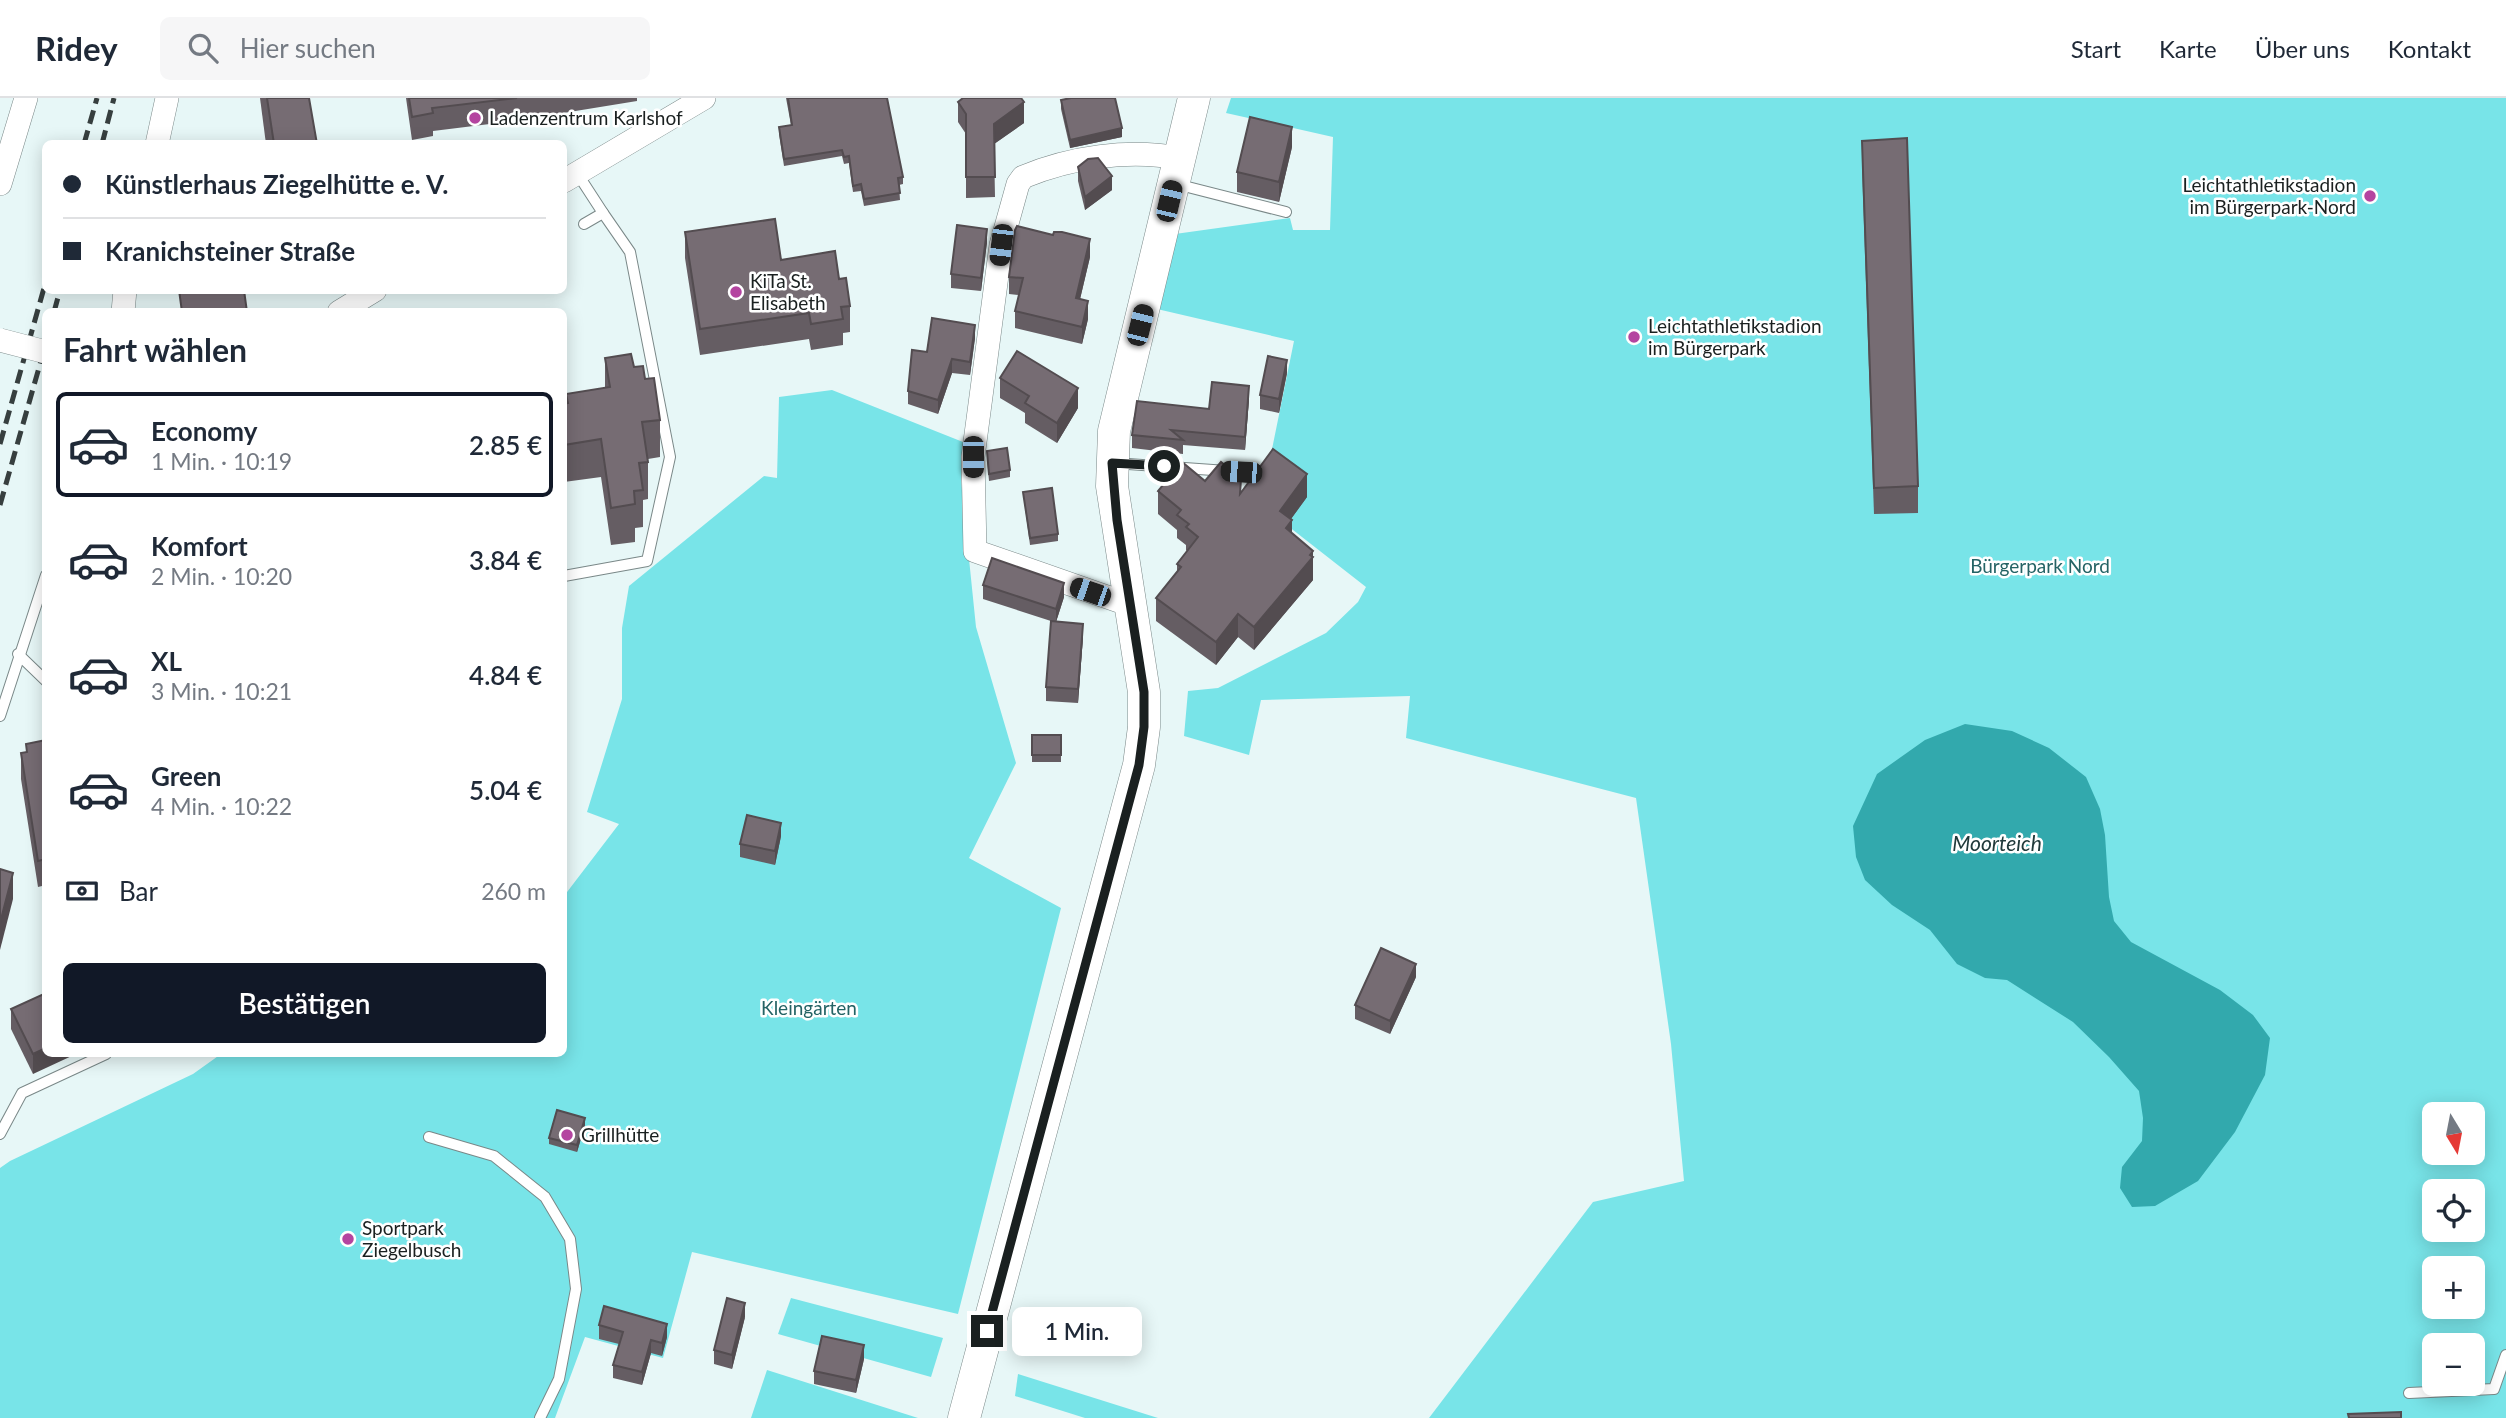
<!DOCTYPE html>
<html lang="de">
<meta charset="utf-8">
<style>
body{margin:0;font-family:Lato,sans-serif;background:#f6f6f7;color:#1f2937;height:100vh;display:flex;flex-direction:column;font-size:26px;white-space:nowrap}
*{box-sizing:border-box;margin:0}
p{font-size:23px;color:#747a83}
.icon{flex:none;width:38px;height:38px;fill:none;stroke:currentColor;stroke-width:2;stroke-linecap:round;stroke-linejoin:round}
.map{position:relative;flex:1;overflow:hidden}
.drawer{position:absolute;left:42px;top:210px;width:525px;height:749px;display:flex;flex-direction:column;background:#fff;border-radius:10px;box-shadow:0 4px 18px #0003}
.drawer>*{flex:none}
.hud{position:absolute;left:42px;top:42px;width:525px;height:154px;border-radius:10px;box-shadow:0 4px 18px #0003;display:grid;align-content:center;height:154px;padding:0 21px;background:#fff}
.needle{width:46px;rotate:170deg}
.buttons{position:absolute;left:2422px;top:1004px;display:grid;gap:14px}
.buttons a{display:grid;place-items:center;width:63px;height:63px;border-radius:10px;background:#fff;box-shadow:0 4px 18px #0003;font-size:35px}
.end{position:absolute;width:32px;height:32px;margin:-16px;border:9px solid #1a2020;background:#fff;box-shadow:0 0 0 4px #fff}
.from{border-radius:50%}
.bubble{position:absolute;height:49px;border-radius:10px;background:#fff;box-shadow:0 4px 18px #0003;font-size:23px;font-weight:600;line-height:49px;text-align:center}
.car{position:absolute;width:21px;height:42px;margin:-21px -10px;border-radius:9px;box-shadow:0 0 5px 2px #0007;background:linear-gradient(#222 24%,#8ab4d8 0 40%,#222 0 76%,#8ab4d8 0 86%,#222 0)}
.hud b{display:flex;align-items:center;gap:24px;height:66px;font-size:26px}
.hud b+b{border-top:2px solid #e0e1e3}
.hud i{width:18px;height:18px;background:#1f2937}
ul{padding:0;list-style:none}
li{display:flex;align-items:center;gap:21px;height:105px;margin:0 14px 10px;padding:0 7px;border:4px solid transparent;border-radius:10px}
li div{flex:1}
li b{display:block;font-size:26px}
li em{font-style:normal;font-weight:600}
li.current{border-color:#111827}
li>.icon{width:63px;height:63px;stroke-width:1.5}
h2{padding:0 21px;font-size:32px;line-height:84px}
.pay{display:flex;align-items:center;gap:18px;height:77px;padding:0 21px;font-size:26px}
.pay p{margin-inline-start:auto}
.button{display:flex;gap:14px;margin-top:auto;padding:14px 21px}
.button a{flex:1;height:80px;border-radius:10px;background:#111827;color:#fff;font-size:28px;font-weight:600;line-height:80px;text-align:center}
header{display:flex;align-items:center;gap:42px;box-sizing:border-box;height:98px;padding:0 35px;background:#fff;border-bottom:2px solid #e0e1e3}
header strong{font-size:33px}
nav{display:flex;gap:38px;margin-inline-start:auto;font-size:24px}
.search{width:490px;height:63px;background:#f6f6f7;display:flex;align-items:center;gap:18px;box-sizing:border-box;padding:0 24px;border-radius:10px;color:#747a83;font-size:26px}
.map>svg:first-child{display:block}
</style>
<header>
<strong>Ridey</strong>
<div class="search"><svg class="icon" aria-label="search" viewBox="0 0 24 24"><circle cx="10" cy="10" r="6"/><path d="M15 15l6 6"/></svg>Hier suchen</div>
<nav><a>Start</a><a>Karte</a><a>Über uns</a><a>Kontakt</a></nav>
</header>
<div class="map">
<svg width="2506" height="1320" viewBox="0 0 2506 1320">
<rect width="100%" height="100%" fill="#e7f7f7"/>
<!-- green -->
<g fill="#78e4e8" fill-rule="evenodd">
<path d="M 1231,0 L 2506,0 L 2506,1320 L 1429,1320 L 1593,1104 L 1684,1083 L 1671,946 L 1636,700 L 1406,640 L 1410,598 L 1261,602 L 1249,657 L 1184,638 L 1188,593 L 1218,590 L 1326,535 L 1358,504 L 1366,489 L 1256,403 L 1269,366 L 1294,243 L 1157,211 L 1175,136 L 1290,120 L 1293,132 L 1330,132 L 1333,39 L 1226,15 ZM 2434,1017 L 2473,1017 L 2473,1055 L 2434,1055 ZM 2434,1094 L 2473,1094 L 2473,1132 L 2434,1132 ZM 2434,1171 L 2473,1171 L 2473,1209 L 2434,1209 ZM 2434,1248 L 2473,1248 L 2473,1286 L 2434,1286 Z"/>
<path d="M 832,292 L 963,344 L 961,383 L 976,529 L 1016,665 L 969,760 L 1061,810 L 958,1216 L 692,1154 L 663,1260 L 585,1239 L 555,1320 L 0,1320 L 0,1070 L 10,1063 L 193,976 L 221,956 L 564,956 L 564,798 L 619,726 L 587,714 L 622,601 L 622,530 L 629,488 L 764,378 L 777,380 L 779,299 Z"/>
<path d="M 791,1200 L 943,1240 L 931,1279 L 778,1236 Z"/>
<path d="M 767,1272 L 918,1320 L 751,1320 Z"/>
<path d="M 1018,1276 L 1158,1320 L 1085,1320 L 1015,1298 Z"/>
</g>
<!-- water -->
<path fill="#32a9ad" d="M 1965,626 L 2012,633 L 2049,650 L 2086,679 L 2100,711 L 2105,737 L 2109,799 L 2114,823 L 2131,844 L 2220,892 L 2253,917 L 2270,940 L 2265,977 L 2235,1034 L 2198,1083 L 2155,1108 L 2132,1109 L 2120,1090 L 2122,1069 L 2142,1043 L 2143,1020 L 2139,993 L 2109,959 L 2073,924 L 2007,882 L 1985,880 L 1957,866 L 1930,832 L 1892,807 L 1865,782 L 1856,759 L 1853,728 L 1877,676 L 1925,642 Z"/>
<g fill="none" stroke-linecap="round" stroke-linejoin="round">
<!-- lane casing -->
<g stroke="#7a8888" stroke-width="12">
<g id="lane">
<path d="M 577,75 L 603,115 L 584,126"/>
<path d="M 1176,86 L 1286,114"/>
<path d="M 1114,365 L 1241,374"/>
<path d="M 564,478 L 647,463 L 670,359 L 630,154 L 603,115"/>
<path d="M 18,556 L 46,583"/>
<path d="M 0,618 L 46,477"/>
<path d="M 0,1036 L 22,995 L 106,956"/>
<path d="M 429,1039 L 494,1058 L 545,1099 L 570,1141 L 576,1191 L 559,1281 L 540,1320"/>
<path d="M 2409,1295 L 2494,1291 L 2506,1257"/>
</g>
</g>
<!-- street casing -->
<g stroke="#7a8888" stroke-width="24">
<g id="street">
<path d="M 157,46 L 167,0"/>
<path d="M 564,83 L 704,0"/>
<path d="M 0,86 L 26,0"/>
<path d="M 123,214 L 125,192"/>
<path d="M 339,214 L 375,192"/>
<path d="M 1130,507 L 975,453 L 973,359 L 1001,147 L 1018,86 L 1023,79 C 1071,59 1128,51 1179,60"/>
</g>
</g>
<!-- secondary casing -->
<g stroke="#7a8888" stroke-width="33">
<path id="secondary" d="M 964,1320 L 1139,667 L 1144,629 L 1144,594 L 1112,388 L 1114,333 L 1194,0"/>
</g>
<!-- lane -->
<use href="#lane" stroke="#fff" stroke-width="10"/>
<!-- street -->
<use href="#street" stroke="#fff" stroke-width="23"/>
<!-- secondary -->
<use href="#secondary" stroke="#fff" stroke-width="32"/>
<!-- rail -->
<g stroke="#373f3f" stroke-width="5" stroke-dasharray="14 7" stroke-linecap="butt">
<path d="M 84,46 L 97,0"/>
<path d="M 102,46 L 114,0"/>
<path d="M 54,214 L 60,192"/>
<path d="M 0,346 L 46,183"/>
<path d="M 0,407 L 46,245"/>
</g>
<!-- street-bridge casing -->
<g stroke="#7a8888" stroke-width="24" stroke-linecap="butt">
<path id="street-bridge" d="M 0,242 L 46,254"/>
</g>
<!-- street-bridge -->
<use href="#street-bridge" stroke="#fff" stroke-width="23"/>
</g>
<!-- wall -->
<g fill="#655d63">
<path d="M 260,0 L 309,0 L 317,46 L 266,46 Z"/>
<path d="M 406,0 L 637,0 L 637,3 L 514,23 L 433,33 L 433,38 L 412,42 Z"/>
<path d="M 786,0 L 887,0 L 903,79 L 903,86 L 899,87 L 900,102 L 864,108 L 861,93 L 853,94 L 849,65 L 844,66 L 842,58 L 784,68 L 779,36 L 779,29 L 791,27 Z"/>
<path d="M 1061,2 L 1122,39 L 1070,50 L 1061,11 Z"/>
<path d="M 958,4 L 1024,25 L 994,46 L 995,99 L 966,100 L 966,36 L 958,24 Z"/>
<path d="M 1862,43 L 1918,388 L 1918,415 L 1874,416 L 1862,69 Z"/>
<path d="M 1292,49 L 1279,104 L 1237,94 L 1237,74 Z"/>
<path d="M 1078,69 L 1112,92 L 1085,112 L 1078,83 Z"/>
<path d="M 685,134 L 781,162 L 850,208 L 850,234 L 843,235 L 843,247 L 811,252 L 809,241 L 700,257 L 685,160 Z"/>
<path d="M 987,144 L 981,193 L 951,190 L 951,176 Z"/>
<path d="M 1090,159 L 1080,201 L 1088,221 L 1082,246 L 1015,230 L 1015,213 L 1019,197 L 1009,196 L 1009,179 Z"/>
<path d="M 975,240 L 970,277 L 952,275 L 938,316 L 908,306 L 908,293 L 927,254 Z"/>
<path d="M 605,260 L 634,269 L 645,281 L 660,322 L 660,359 L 648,361 L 648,401 L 643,402 L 643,429 L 635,430 L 635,444 L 611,447 L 601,379 L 564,384 L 564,306 L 566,305 L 566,296 L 605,290 Z"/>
<path d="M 1287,275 L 1279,315 L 1260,311 L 1260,297 Z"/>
<path d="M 1000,280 L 1078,310 L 1057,345 L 1025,325 L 1025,315 L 1000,300 Z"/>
<path d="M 1249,301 L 1245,352 L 1183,347 L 1183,356 L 1132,350 L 1132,337 L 1209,311 Z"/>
<path d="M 987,360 L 1010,372 L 1010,379 L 989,383 Z"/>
<path d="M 1205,383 L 1241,395 L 1307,399 L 1291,421 L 1292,435 L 1313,453 L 1313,482 L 1254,552 L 1238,539 L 1216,567 L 1156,523 L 1156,500 L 1177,474 L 1177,466 L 1187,453 L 1186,452 L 1186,447 L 1177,440 L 1177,432 L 1158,416 L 1158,393 Z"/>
<path d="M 1023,394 L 1058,436 L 1058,443 L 1030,447 Z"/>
<path d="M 983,487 L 1064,499 L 1056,524 L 1083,539 L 1078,605 L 1046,603 L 1046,589 L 1054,524 L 983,501 Z"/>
<rect x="1032" y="637" width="29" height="27"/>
<path d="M 46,642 L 46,787 L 38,789 L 21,681 L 21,655 L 26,654 L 26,646 Z"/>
<path d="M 781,738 L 775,767 L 740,759 L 740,746 Z"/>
<path d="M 1416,879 L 1390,936 L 1355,921 L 1355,907 Z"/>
<path d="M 46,895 L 33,976 L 11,931 L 11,911 Z"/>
<path d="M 585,1027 L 577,1054 L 549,1046 L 549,1040 Z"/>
<path d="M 745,1219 L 732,1271 L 714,1266 L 714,1252 Z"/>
<path d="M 599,1227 L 667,1239 L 662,1258 L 651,1255 L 642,1287 L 613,1280 L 613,1267 L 619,1246 L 599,1241 Z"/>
<path d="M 864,1261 L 856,1295 L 814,1286 L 814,1273 Z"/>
</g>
<!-- shaded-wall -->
<g fill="#534c50">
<path d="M 1024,4 L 1024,25 L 994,46 L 994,26 Z"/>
<path d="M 1292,29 L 1292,49 L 1279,104 L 1279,84 Z"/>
<path d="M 1122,30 L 1122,39 L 1070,50 L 1070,42 Z"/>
<path d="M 1112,78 L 1112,92 L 1085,112 L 1085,99 Z"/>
<path d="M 987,131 L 987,144 L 981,193 L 981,180 Z"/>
<path d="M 1090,141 L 1090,159 L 1076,218 L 1076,200 Z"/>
<path d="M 1088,203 L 1088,221 L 1082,246 L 1082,229 Z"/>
<path d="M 975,227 L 975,240 L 970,277 L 970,264 Z"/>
<path d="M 952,261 L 952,275 L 938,316 L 938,302 Z"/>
<path d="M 1287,262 L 1287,275 L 1279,315 L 1279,301 Z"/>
<path d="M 1249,288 L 1249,301 L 1245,352 L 1245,339 Z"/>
<path d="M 1078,290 L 1078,310 L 1057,345 L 1057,325 Z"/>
<path d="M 1307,376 L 1307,399 L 1280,436 L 1280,413 Z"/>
<path d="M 1292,422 L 1292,445 L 1286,430 Z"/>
<path d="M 1313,453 L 1313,482 L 1254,552 L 1254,529 Z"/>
<path d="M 1064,485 L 1064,499 L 1056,524 L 1056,511 Z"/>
<path d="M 1238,516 L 1238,539 L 1216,567 L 1216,544 Z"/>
<path d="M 1083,526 L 1083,539 L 1078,605 L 1078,591 Z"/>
<path d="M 781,725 L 781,738 L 775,767 L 775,753 Z"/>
<path d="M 13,775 L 13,801 L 0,852 L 0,825 Z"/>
<path d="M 1416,866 L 1416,879 L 1390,936 L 1390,923 Z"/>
<path d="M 46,950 L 46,956 L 76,956 L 33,976 L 33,956 Z"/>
<path d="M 585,1020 L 585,1027 L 577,1054 L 577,1047 Z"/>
<path d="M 745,1205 L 745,1219 L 732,1271 L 732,1257 Z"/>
<path d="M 667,1226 L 667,1239 L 662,1258 L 662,1245 Z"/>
<path d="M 651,1242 L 651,1255 L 642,1287 L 642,1274 Z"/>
<path d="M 864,1247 L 864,1261 L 856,1295 L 856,1282 Z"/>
</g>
<!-- building -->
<g fill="#766c73" stroke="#534c50" stroke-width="2">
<path d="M 267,0 L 309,0 L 317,46 L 274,46 Z"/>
<path d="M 409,0 L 517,0 L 432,10 L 433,15 L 412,19 Z"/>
<path d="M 788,0 L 887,0 L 903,79 L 898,80 L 900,95 L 864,101 L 861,86 L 853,88 L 849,58 L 844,59 L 842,52 L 784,61 L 779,29 L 792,27 Z"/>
<path d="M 963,0 L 1021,0 L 1024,4 L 994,26 L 995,79 L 966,79 L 966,16 L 958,4 Z"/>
<path d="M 1071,0 L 1115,0 L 1122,30 L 1070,42 L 1061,2 Z"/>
<path d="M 1250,19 L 1292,29 L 1279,84 L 1237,74 Z"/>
<path d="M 1907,40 L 1918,388 L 1874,390 L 1862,43 Z"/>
<path d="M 1098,60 L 1112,78 L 1085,99 L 1078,69 L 1088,61 Z"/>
<path d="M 775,121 L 781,162 L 835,153 L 839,181 L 846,180 L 850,208 L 841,209 L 843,221 L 811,226 L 809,215 L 700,231 L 685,134 Z"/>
<path d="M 957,127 L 987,131 L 981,180 L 951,176 Z"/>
<path d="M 1017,128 L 1053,137 L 1054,134 L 1062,134 L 1090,141 L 1076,200 L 1088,203 L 1082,229 L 1015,213 L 1023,180 L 1009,179 L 1015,132 Z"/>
<path d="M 179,192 L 244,192 L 247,214 L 182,214 Z"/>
<path d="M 932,220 L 975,227 L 970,264 L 952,261 L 938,302 L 908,293 L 912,252 L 927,254 Z"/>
<path d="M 1017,253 L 1078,290 L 1057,325 L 1025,305 L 1029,298 L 1000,280 Z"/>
<path d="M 631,256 L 634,269 L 643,268 L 645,281 L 654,280 L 660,322 L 642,324 L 648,364 L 639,365 L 643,392 L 634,393 L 635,406 L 611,410 L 601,341 L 564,347 L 564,306 L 568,305 L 566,296 L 610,289 L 605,260 Z"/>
<path d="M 1268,258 L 1287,262 L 1279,301 L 1260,297 Z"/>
<path d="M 1212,284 L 1249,288 L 1245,339 L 1171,332 L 1183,342 L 1132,337 L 1137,303 L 1209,311 Z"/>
<path d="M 1007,350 L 1010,372 L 989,376 L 987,353 Z"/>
<path d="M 1273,351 L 1307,376 L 1280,413 L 1292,422 L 1286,430 L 1313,453 L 1310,457 L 1313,459 L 1254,529 L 1238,516 L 1216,544 L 1156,500 L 1181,469 L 1177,466 L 1198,439 L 1186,429 L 1189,426 L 1177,417 L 1181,412 L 1158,393 L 1182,364 L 1205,383 L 1221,364 L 1241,381 L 1240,396 Z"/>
<path d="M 1052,390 L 1058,436 L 1030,440 L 1023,394 Z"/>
<path d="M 992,460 L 1064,485 L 1056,511 L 983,487 Z"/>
<path d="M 1051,523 L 1083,526 L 1078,591 L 1046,589 Z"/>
<rect x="1032" y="637" width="29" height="20"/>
<path d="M 46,642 L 46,761 L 38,763 L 21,655 L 27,654 L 26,646 Z"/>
<path d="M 747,717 L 781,725 L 775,753 L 740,746 Z"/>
<path d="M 0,771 L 13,775 L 0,825 Z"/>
<path d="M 1381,850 L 1416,866 L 1390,923 L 1355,907 Z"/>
<path d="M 46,895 L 46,950 L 33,956 L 11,911 Z"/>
<path d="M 557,1012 L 585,1020 L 577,1047 L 549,1040 Z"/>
<path d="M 727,1200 L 745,1205 L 732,1257 L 714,1252 Z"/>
<path d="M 604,1208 L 667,1226 L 662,1245 L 651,1242 L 642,1274 L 613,1267 L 623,1234 L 599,1227 Z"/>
<path d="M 822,1238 L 864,1247 L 856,1282 L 814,1273 Z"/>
<path d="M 2401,1314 L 2401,1320 L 2349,1320 L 2348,1316 Z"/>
</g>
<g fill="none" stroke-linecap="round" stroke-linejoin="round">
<!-- route -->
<path stroke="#1a2020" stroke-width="9" d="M 987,1233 L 1139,667 L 1144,629 L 1144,594 L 1117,422 L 1112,365 L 1164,368"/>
</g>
<!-- markers -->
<g fill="#b444a0" stroke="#fff" stroke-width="2.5">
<circle cx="475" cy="20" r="7"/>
<circle cx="2370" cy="98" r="7"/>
<circle cx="736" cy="194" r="7"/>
<circle cx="1634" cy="239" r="7"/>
<circle cx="567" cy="1037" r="7"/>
<circle cx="348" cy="1141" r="7"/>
</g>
<g text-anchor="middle" stroke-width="5" stroke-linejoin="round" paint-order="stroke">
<!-- poi labels -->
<g font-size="19" fill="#1a2020" stroke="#fff" text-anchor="start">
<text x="489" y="27">Ladenzentrum Karlshof</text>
<text x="2356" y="94" text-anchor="end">Leichtathletikstadion<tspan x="2356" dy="22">im Bürgerpark-Nord</tspan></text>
<text x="750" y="190">KiTa St.<tspan x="750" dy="22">Elisabeth</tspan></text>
<text x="1648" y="235">Leichtathletikstadion<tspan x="1648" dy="22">im Bürgerpark</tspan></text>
<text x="581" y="1044">Grillhütte</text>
<text x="362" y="1137">Sportpark<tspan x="362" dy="22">Ziegelbusch</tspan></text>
</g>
<!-- park labels -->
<g font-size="19" fill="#246365" stroke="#fff">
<text x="2040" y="475">Bürgerpark Nord</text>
<text x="809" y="917">Kleingärten</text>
</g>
<!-- water labels -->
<g font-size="21" font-style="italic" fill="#213a3b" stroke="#fff">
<text x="1997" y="753">Moorteich</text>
</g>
</g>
</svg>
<div class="buttons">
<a><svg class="needle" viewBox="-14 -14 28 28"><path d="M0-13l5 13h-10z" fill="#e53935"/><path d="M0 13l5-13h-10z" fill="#747a83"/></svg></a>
<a><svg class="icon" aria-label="locate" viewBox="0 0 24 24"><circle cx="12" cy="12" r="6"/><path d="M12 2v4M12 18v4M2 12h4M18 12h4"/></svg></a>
<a>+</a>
<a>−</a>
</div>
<i class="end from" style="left:1164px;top:368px"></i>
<i class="end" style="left:987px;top:1233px"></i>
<div class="bubble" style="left:1012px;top:1209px;width:130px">1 Min.</div>
<i class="car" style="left:1169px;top:103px;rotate:13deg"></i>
<i class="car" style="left:1001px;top:147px;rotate:187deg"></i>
<i class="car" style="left:1140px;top:227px;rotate:14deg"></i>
<i class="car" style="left:973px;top:359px;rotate:180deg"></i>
<i class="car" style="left:1241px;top:374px;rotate:274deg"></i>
<i class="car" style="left:1090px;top:494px;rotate:289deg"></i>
<div class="hud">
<b><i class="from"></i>Künstlerhaus Ziegelhütte e. V.</b>
<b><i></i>Kranichsteiner Straße</b>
</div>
<section class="drawer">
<h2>Fahrt wählen</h2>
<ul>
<li class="current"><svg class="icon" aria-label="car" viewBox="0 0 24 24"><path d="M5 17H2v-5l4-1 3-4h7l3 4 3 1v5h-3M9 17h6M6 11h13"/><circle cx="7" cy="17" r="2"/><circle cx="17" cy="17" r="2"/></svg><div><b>Economy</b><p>1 Min. · 10:19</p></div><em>2.85 €</em></li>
<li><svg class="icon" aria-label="car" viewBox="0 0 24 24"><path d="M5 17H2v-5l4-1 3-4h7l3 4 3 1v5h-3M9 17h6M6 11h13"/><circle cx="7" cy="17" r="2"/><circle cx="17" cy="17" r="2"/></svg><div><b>Komfort</b><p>2 Min. · 10:20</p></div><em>3.84 €</em></li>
<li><svg class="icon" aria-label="car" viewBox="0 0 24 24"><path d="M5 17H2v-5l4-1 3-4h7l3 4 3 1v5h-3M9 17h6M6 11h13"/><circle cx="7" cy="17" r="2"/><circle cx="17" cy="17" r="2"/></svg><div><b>XL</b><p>3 Min. · 10:21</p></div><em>4.84 €</em></li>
<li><svg class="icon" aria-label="car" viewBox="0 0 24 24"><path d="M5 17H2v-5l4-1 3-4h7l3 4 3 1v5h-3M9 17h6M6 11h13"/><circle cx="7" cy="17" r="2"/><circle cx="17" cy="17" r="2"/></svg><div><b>Green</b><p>4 Min. · 10:22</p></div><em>5.04 €</em></li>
</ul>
<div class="pay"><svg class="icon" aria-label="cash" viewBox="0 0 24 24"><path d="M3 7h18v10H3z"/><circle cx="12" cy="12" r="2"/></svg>Bar<p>260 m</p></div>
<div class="button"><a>Bestätigen</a></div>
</section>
</div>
